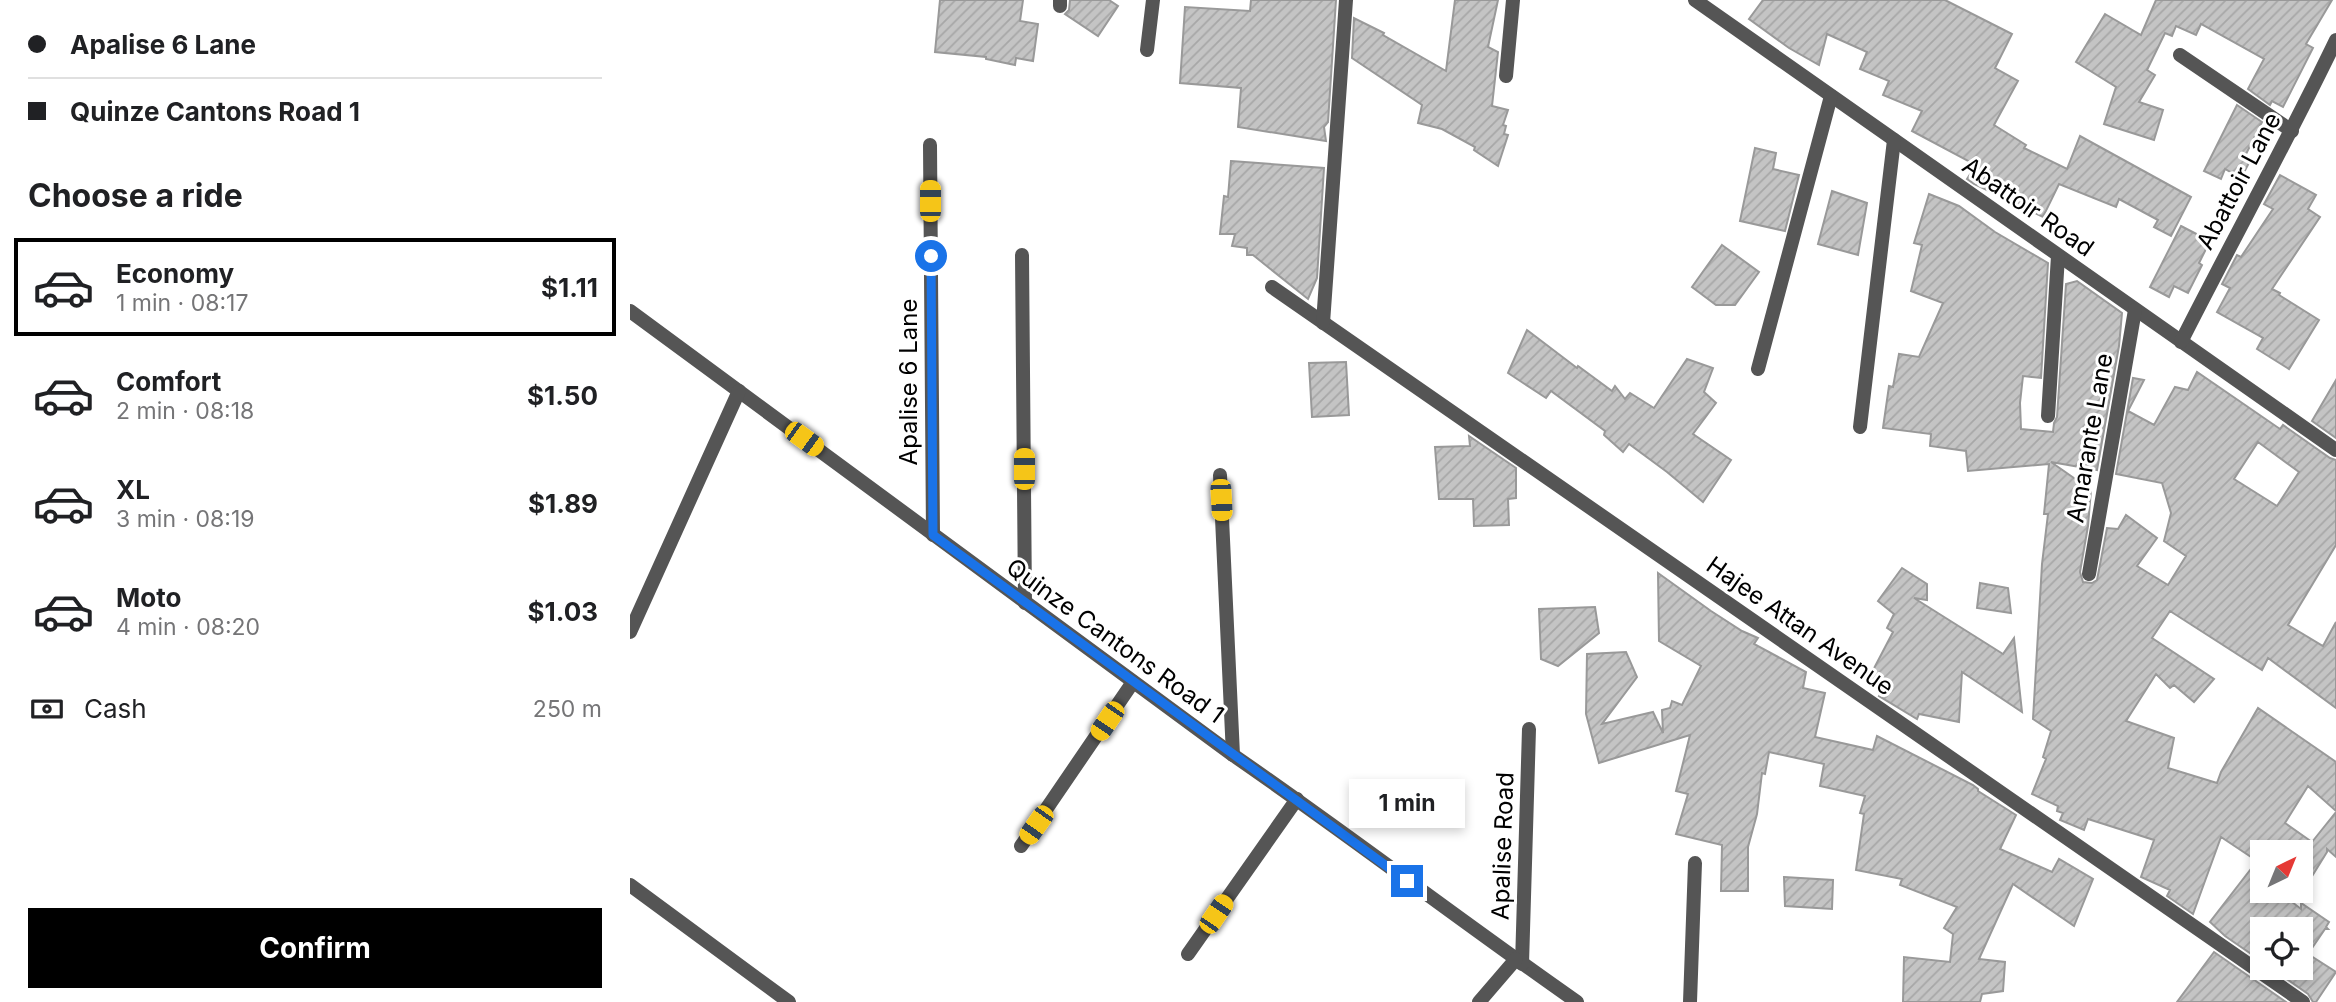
<!DOCTYPE html>
<meta charset="utf-8">
<style>
body{margin:0;font-family:Inter,sans-serif;background:#f6f6f6;color:#202124;height:100vh;display:flex;flex-direction:column;font-size:26px;white-space:nowrap}
*{box-sizing:border-box;margin:0}
p{font-size:23px;color:#757577}
.icon{flex:none;width:38px;height:38px;fill:none;stroke:currentColor;stroke-width:2;stroke-linecap:round;stroke-linejoin:round}
.map{position:relative;flex:1;overflow:hidden}
.side{display:flex;flex-direction:column;background:#fff;width:630px}
.side>*{flex:none}
.top-card{display:grid;align-content:center;height:154px;padding:0 28px;background:#fff}
.needle{width:46px;rotate:43deg}
.buttons{position:absolute;left:1620px;top:840px;display:grid;gap:14px}
.buttons a{display:grid;place-items:center;width:63px;height:63px;border-radius:0px;background:#fff;box-shadow:0 4px 10px #0003;font-size:35px}
.end{position:absolute;width:32px;height:32px;margin:-16px;border:9px solid #1a73e8;background:#fff;box-shadow:0 0 0 4px #fff}
.from{border-radius:50%}
.bubble{position:absolute;height:49px;border-radius:0px;background:#fff;box-shadow:0 4px 10px #0003;font-size:23px;font-weight:700;line-height:49px;text-align:center}
.car{position:absolute;width:21px;height:42px;margin:-21px -10px;border-radius:9px;box-shadow:0 0 5px 2px #0007;background:linear-gradient(#f5c518 24%,#345 0 40%,#f5c518 0 76%,#345 0 86%,#f5c518 0)}
.top-card b{display:flex;align-items:center;gap:24px;height:66px;font-size:26px}
.top-card b+b{border-top:2px solid #e0e0e0}
.top-card i{width:18px;height:18px;background:#202124}
ul{padding:0;list-style:none}
li{display:flex;align-items:center;gap:21px;height:98px;margin:0 14px 10px;padding:0 14px;border:4px solid transparent;border-radius:0px}
li div{flex:1}
li b{display:block;font-size:26px}
li em{font-style:normal;font-weight:700}
li.selected{border-color:#000}
li>.icon{width:63px;height:63px;stroke-width:1.5}
h2{padding:0 28px;font-size:32px;line-height:84px}
.pay{display:flex;align-items:center;gap:18px;height:77px;padding:0 28px;font-size:26px}
.pay p{margin-inline-start:auto}
.action{display:flex;gap:14px;margin-top:auto;padding:14px 28px}
.action a{flex:1;height:80px;border-radius:0px;background:#000;color:#fff;font-size:28px;font-weight:700;line-height:80px;text-align:center}
main{display:flex;flex:1;min-height:0}
.map>svg:first-child{display:block}
</style>
<main>
<section class="side">
<div class="top-card">
<b><i class="from"></i>Apalise 6 Lane</b>
<b><i></i>Quinze Cantons Road 1</b>
</div>
<h2>Choose a ride</h2>
<ul>
<li class="selected"><svg class="icon" aria-label="car" viewBox="0 0 24 24"><path d="M5 17H2v-5l4-1 3-4h7l3 4 3 1v5h-3M9 17h6M6 11h13"/><circle cx="7" cy="17" r="2"/><circle cx="17" cy="17" r="2"/></svg><div><b>Economy</b><p>1 min · 08:17</p></div><em>$1.11</em></li>
<li><svg class="icon" aria-label="car" viewBox="0 0 24 24"><path d="M5 17H2v-5l4-1 3-4h7l3 4 3 1v5h-3M9 17h6M6 11h13"/><circle cx="7" cy="17" r="2"/><circle cx="17" cy="17" r="2"/></svg><div><b>Comfort</b><p>2 min · 08:18</p></div><em>$1.50</em></li>
<li><svg class="icon" aria-label="car" viewBox="0 0 24 24"><path d="M5 17H2v-5l4-1 3-4h7l3 4 3 1v5h-3M9 17h6M6 11h13"/><circle cx="7" cy="17" r="2"/><circle cx="17" cy="17" r="2"/></svg><div><b>XL</b><p>3 min · 08:19</p></div><em>$1.89</em></li>
<li><svg class="icon" aria-label="car" viewBox="0 0 24 24"><path d="M5 17H2v-5l4-1 3-4h7l3 4 3 1v5h-3M9 17h6M6 11h13"/><circle cx="7" cy="17" r="2"/><circle cx="17" cy="17" r="2"/></svg><div><b>Moto</b><p>4 min · 08:20</p></div><em>$1.03</em></li>
</ul>
<div class="pay"><svg class="icon" aria-label="cash" viewBox="0 0 24 24"><path d="M3 7h18v10H3z"/><circle cx="12" cy="12" r="2"/></svg>Cash<p>250 m</p></div>
<div class="action"><a>Confirm</a></div>
</section>
<div class="map">
<svg width="1706" height="1002" viewBox="0 0 1706 1002">
<defs>
<pattern id="building-hatch" width="6" height="6" patternUnits="userSpaceOnUse" patternTransform="scale(1.75)"><rect width="6" height="6" fill="#c4c4c4"/><path d="M-1 1l2-2M0 6l6-6M5 7l2-2" fill="none" stroke="#a7a7a7"/></pattern>
</defs>
<rect width="100%" height="100%" fill="#fff"/>
<!-- building -->
<g fill="url(#building-hatch)" stroke="#999" stroke-width="2" fill-rule="evenodd">
<path d="M 310,0 L 393,0 L 390,21 L 408,24 L 403,61 L 386,58 L 385,65 L 356,59 L 356,57 L 305,52 Z"/>
<path d="M 440,0 L 479,0 L 488,6 L 468,36 L 435,14 L 439,10 Z"/>
<path d="M 621,0 L 706,0 L 698,122 L 694,127 L 696,141 L 608,127 L 611,88 L 550,83 L 555,7 L 620,11 Z"/>
<path d="M 825,0 L 868,0 L 858,47 L 868,52 L 862,106 L 878,110 L 873,125 L 876,126 L 874,134 L 878,135 L 868,166 L 844,150 L 845,147 L 812,129 L 788,123 L 792,105 L 722,58 L 724,18 L 754,33 L 753,35 L 816,71 Z"/>
<path d="M 1133,0 L 1315,0 L 1382,34 L 1365,68 L 1388,81 L 1364,125 L 1396,145 L 1394,148 L 1437,169 L 1450,136 L 1561,197 L 1541,236 L 1524,227 L 1528,220 L 1489,199 L 1486,207 L 1429,184 L 1413,217 L 1344,184 L 1337,179 L 1346,165 L 1282,131 L 1292,111 L 1253,95 L 1259,81 L 1230,69 L 1237,52 L 1197,34 L 1189,65 L 1159,48 L 1119,19 Z"/>
<path d="M 1526,0 L 1702,0 L 1676,44 L 1683,48 L 1653,107 L 1642,101 L 1640,105 L 1618,89 L 1634,59 L 1571,24 L 1566,35 L 1546,26 L 1542,36 L 1535,33 L 1517,70 L 1525,75 L 1509,102 L 1533,110 L 1524,140 L 1474,124 L 1486,87 L 1446,62 L 1475,14 L 1511,35 Z"/>
<path d="M 1607,105 L 1632,122 L 1615,156 L 1621,159 L 1611,178 L 1595,169 L 1591,179 L 1574,171 Z"/>
<path d="M 1125,148 L 1146,153 L 1143,169 L 1169,175 L 1155,231 L 1110,221 Z"/>
<path d="M 601,161 L 694,168 L 687,278 L 678,299 L 623,255 L 617,255 L 617,248 L 602,246 L 605,234 L 590,234 L 594,196 L 598,197 Z"/>
<path d="M 1650,175 L 1686,195 L 1678,209 L 1690,217 L 1642,289 L 1650,293 L 1649,295 L 1689,320 L 1659,369 L 1627,349 L 1633,338 L 1587,312 L 1600,288 L 1592,284 L 1607,255 L 1611,257 L 1643,209 L 1634,204 Z"/>
<path d="M 1202,191 L 1237,203 L 1228,255 L 1188,244 Z"/>
<path d="M 1299,194 L 1329,206 L 1365,232 L 1418,263 L 1411,378 L 1393,376 L 1390,403 L 1391,429 L 1423,432 L 1424,423 L 1427,417 L 1436,284 L 1447,281 L 1492,313 L 1489,346 L 1467,470 L 1421,462 L 1461,490 L 1458,526 L 1450,572 L 1453,582 L 1462,583 L 1467,580 L 1477,528 L 1488,529 L 1496,515 L 1527,538 L 1507,566 L 1538,585 L 1556,556 L 1534,541 L 1541,513 L 1532,483 L 1486,474 L 1503,378 L 1514,380 L 1498,411 L 1524,425 L 1545,387 L 1558,390 L 1567,372 L 1650,429 L 1653,425 L 1700,458 L 1706,460 L 1706,545 L 1658,625 L 1693,646 L 1706,622 L 1706,708 L 1638,658 L 1632,670 L 1540,611 L 1522,638 L 1584,679 L 1564,702 L 1544,685 L 1540,688 L 1526,674 L 1496,721 L 1544,738 L 1538,768 L 1587,783 L 1591,772 L 1628,708 L 1706,762 L 1706,811 L 1678,786 L 1655,823 L 1682,842 L 1706,812 L 1706,857 L 1697,849 L 1697,852 L 1671,894 L 1671,852 L 1633,852 L 1633,891 L 1648,891 L 1671,909 L 1671,903 L 1699,922 L 1696,927 L 1698,929 L 1695,929 L 1678,954 L 1706,972 L 1686,1002 L 1683,1002 L 1678,994 L 1641,968 L 1671,968 L 1671,929 L 1633,929 L 1633,962 L 1595,936 L 1580,922 L 1627,861 L 1591,837 L 1563,914 L 1537,896 L 1540,890 L 1511,877 L 1524,840 L 1458,819 L 1454,830 L 1430,820 L 1433,813 L 1427,811 L 1428,806 L 1402,794 L 1416,759 L 1413,757 L 1421,731 L 1403,719 L 1412,564 L 1418,514 L 1414,514 L 1419,464 L 1338,471 L 1336,451 L 1300,446 L 1301,434 L 1253,428 L 1259,386 L 1263,387 L 1269,354 L 1289,357 L 1313,303 L 1281,291 L 1292,245 L 1284,243 ZM 1628,442 L 1669,472 L 1647,506 L 1604,479 Z"/>
<path d="M 1551,226 L 1580,241 L 1569,263 L 1572,265 L 1558,293 L 1544,286 L 1539,297 L 1520,287 Z"/>
<path d="M 1092,245 L 1129,272 L 1105,305 L 1086,305 L 1062,287 Z"/>
<path d="M 897,330 L 947,368 L 948,366 L 982,391 L 985,386 L 995,399 L 1000,393 L 1024,408 L 1057,359 L 1083,368 L 1074,392 L 1086,403 L 1063,434 L 1101,460 L 1073,502 L 1037,472 L 999,444 L 993,452 L 974,435 L 975,431 L 921,391 L 916,398 L 878,373 Z"/>
<path d="M 716,362 L 719,415 L 682,417 L 679,363 Z"/>
<path d="M 1706,380 L 1706,438 L 1682,421 Z"/>
<path d="M 839,436 L 886,468 L 886,498 L 878,499 L 879,525 L 844,526 L 843,499 L 809,499 L 805,447 L 840,446 Z"/>
<path d="M 1272,568 L 1297,584 L 1297,600 L 1284,598 L 1373,654 L 1384,638 L 1392,712 L 1332,672 L 1329,722 L 1289,714 L 1287,719 L 1249,696 L 1254,686 L 1240,676 L 1263,632 L 1257,628 L 1264,614 L 1248,601 Z"/>
<path d="M 1028,573 L 1081,611 L 1112,631 L 1128,638 L 1124,644 L 1176,672 L 1173,688 L 1195,693 L 1185,737 L 1243,750 L 1247,736 L 1343,785 L 1348,789 L 1348,791 L 1386,815 L 1370,849 L 1422,872 L 1429,859 L 1463,879 L 1444,926 L 1383,884 L 1349,959 L 1375,962 L 1373,991 L 1352,994 L 1350,1002 L 1273,1002 L 1274,957 L 1320,962 L 1323,934 L 1314,928 L 1327,907 L 1270,885 L 1272,879 L 1226,870 L 1234,814 L 1230,813 L 1235,796 L 1190,786 L 1194,764 L 1139,752 L 1135,774 L 1132,773 L 1127,814 L 1118,847 L 1118,891 L 1091,891 L 1092,845 L 1046,834 L 1058,794 L 1046,791 L 1060,735 L 969,763 L 956,714 L 957,654 L 996,652 L 1007,677 L 972,724 L 1023,712 L 1033,733 L 1032,710 L 1040,708 L 1042,701 L 1052,705 L 1071,666 L 1029,641 Z"/>
<path d="M 1350,583 L 1378,588 L 1381,613 L 1347,608 Z"/>
<path d="M 965,607 L 969,633 L 928,666 L 911,659 L 909,609 Z"/>
<path d="M 1154,877 L 1203,880 L 1202,909 L 1155,906 Z"/>
<path d="M 1584,952 L 1656,1002 L 1547,1002 Z"/>
</g>
<g fill="none" stroke-linecap="round" stroke-linejoin="round">
<!-- street -->
<g stroke="#555" stroke-width="14">
<path d="M 1065,0 L 1706,450"/>
<path d="M 430,6 L 430,0"/>
<path d="M 517,50 L 523,0"/>
<path d="M 1550,55 L 1662,131"/>
<path d="M 876,76 L 883,0"/>
<path d="M 300,145 L 303,535"/>
<path d="M 392,255 L 395,603"/>
<path d="M 642,287 L 1673,1002"/>
<path d="M 0,311 L 603,755 C 719,835 831,921 947,1002"/>
<path d="M 693,323 L 716,0"/>
<path d="M 1551,342 C 1602,241 1657,142 1706,40"/>
<path d="M 1128,369 L 1201,96"/>
<path d="M 1418,416 L 1428,256"/>
<path d="M 1230,427 L 1264,140"/>
<path d="M 590,475 L 603,755"/>
<path d="M 1459,574 L 1505,310"/>
<path d="M 0,632 L 109,391"/>
<path d="M 391,846 L 503,682"/>
<path d="M 0,885 L 159,1002"/>
<path d="M 558,954 L 667,799"/>
<path d="M 892,964 L 899,729"/>
<path d="M 849,1002 L 886,959"/>
<path d="M 1060,1002 L 1065,863"/>
</g>
</g>
<g fill="none" stroke-linecap="round" stroke-linejoin="round">
<!-- route -->
<path stroke="#1a73e8" stroke-width="9" d="M 301,256 L 303,535 L 777,881"/>
</g>
<g text-anchor="middle" stroke-width="6" stroke-linejoin="round" paint-order="stroke">
<!-- street labels -->
<g font-size="24" fill="#000" stroke="#fff">
<text transform="translate(1609 181) rotate(-62)" y="8">Abattoir Lane</text>
<text transform="translate(1398 207) rotate(35)" y="8">Abattoir Road</text>
<text transform="translate(279 382) rotate(-90)" y="8">Apalise 6 Lane</text>
<text transform="translate(1460 438) rotate(-80)" y="8">Amarante Lane</text>
<text transform="translate(1170 626) rotate(35)" y="8">Hajee Attan Avenue</text>
<text transform="translate(485 641) rotate(36)" y="8">Quinze Cantons Road 1</text>
<text transform="translate(873 846) rotate(-88)" y="8">Apalise Road</text>
</g>
</g>
</svg>
<div class="buttons">
<a><svg class="needle" viewBox="-14 -14 28 28"><path d="M0-13l5 13h-10z" fill="#e53935"/><path d="M0 13l5-13h-10z" fill="#757577"/></svg></a>
<a><svg class="icon" aria-label="locate" viewBox="0 0 24 24"><circle cx="12" cy="12" r="6"/><path d="M12 2v4M12 18v4M2 12h4M18 12h4"/></svg></a>
</div>
<i class="end from" style="left:301px;top:256px"></i>
<i class="end" style="left:777px;top:881px"></i>
<div class="bubble" style="left:719px;top:779px;width:116px">1 min</div>
<i class="car" style="left:300px;top:201px;rotate:0deg"></i>
<i class="car" style="left:174px;top:439px;rotate:126deg"></i>
<i class="car" style="left:394px;top:469px;rotate:0deg"></i>
<i class="car" style="left:591px;top:500px;rotate:177deg"></i>
<i class="car" style="left:477px;top:721px;rotate:214deg"></i>
<i class="car" style="left:406px;top:825px;rotate:215deg"></i>
<i class="car" style="left:586px;top:914px;rotate:34deg"></i>
</div>
</main>
